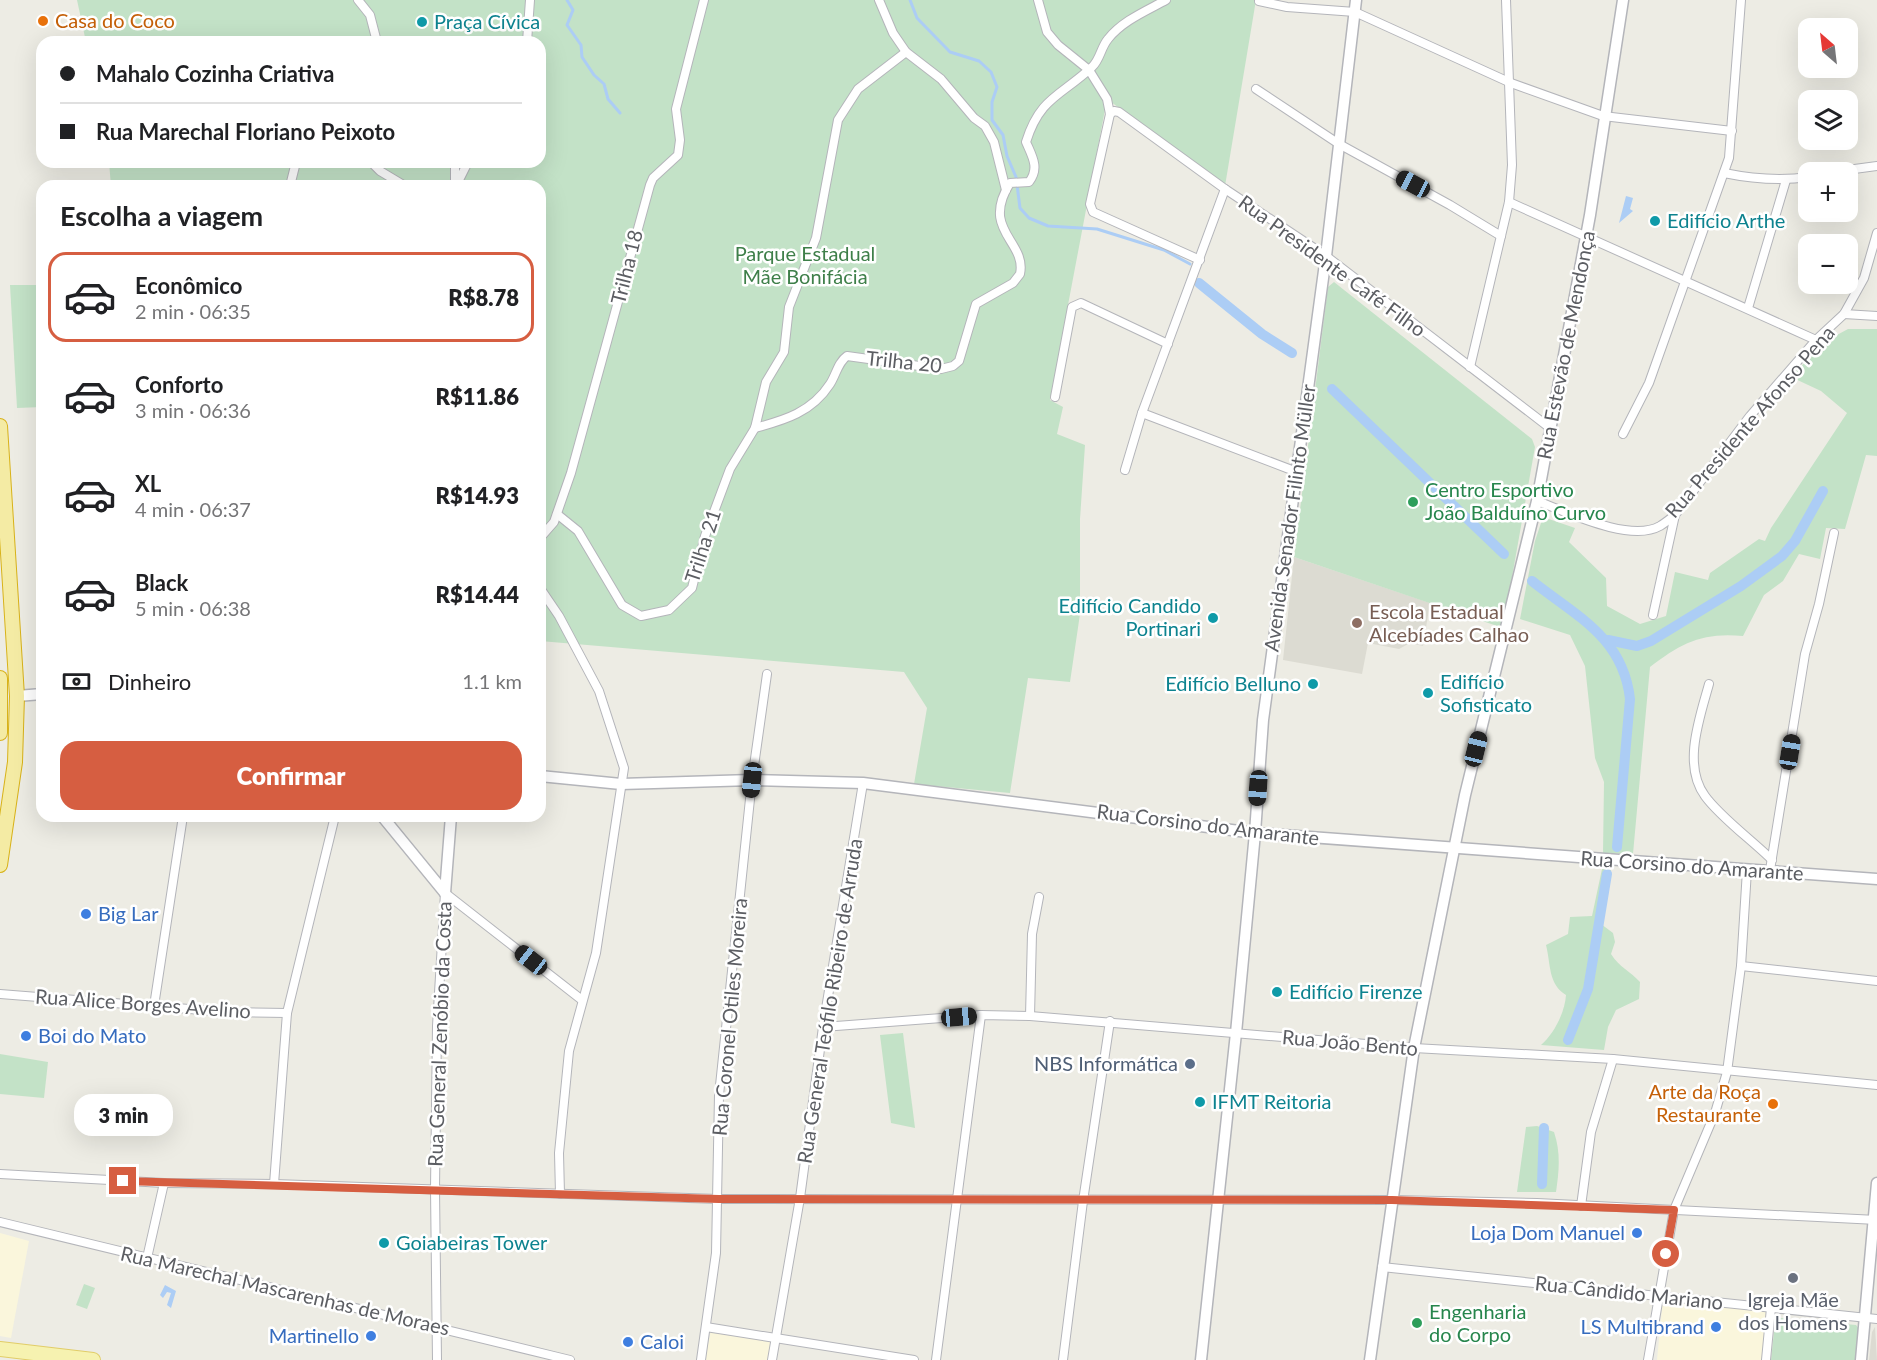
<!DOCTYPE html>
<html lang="pt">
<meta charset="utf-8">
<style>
body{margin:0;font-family:Lato,sans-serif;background:#f2f2f2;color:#202124;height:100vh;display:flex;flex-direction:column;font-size:22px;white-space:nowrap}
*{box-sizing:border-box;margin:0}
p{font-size:20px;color:#757577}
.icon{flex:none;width:33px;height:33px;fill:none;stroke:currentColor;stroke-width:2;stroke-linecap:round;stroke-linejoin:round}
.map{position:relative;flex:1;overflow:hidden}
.panel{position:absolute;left:36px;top:180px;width:510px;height:642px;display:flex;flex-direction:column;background:#fff;border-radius:18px;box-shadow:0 6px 24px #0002}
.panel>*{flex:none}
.top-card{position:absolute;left:36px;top:36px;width:510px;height:132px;border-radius:18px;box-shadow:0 6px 24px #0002;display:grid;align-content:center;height:132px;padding:0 24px;background:#fff}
.needle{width:39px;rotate:332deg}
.controls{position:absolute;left:1798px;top:18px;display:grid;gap:12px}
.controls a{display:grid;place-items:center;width:60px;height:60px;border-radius:12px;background:#fff;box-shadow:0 6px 24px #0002;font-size:30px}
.end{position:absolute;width:27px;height:27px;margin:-14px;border:8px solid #d65e41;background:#fff;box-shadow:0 0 0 3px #fff}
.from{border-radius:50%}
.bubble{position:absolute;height:42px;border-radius:18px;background:#fff;box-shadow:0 6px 24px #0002;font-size:20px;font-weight:800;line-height:42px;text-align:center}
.car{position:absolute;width:18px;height:36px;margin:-18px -9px;border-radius:8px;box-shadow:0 0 4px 2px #0007;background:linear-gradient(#222 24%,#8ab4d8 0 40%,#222 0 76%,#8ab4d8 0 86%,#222 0)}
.top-card b{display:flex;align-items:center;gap:21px;height:57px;font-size:22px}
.top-card b+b{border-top:2px solid #e0e0e0}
.top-card i{width:15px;height:15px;background:#202124}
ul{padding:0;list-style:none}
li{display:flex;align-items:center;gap:18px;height:90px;margin:0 12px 9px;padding:0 12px;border:3px solid transparent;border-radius:18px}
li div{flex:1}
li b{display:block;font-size:22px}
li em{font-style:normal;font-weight:800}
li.on{border-color:#d65e41}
li>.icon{width:54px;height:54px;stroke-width:1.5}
h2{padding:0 24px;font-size:27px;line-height:72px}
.pay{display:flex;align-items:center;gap:15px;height:66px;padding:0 24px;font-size:22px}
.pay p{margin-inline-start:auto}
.cta{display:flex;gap:12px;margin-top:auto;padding:12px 24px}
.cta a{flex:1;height:69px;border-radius:18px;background:#d65e41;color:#fff;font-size:24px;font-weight:800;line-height:69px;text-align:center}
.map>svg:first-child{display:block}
</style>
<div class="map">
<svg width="1877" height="1360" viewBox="0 0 1877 1360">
<rect width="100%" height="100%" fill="#edece4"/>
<!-- commercial -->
<g fill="#faf6dc">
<path d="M 0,1233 L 29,1241 L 11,1338 L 0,1336 Z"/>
<path d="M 1663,1298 L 1769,1309 L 1764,1360 L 1657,1360 Z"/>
<path d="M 711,1330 L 772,1340 L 768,1360 L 705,1360 Z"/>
</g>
<!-- education -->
<g fill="#dcdbd2">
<path d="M 1294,557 L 1430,603 L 1423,646 L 1410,643 L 1399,649 L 1368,643 L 1362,674 L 1283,660 Z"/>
<path d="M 1875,1327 L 1877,1360 L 1869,1360 L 1872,1332 Z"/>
</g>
<!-- green -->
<g fill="#c3e2c7">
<path d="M 77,0 L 1256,0 L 1225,186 L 1107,99 L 1050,400 L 1063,407 L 1057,434 L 1085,445 L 1080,519 L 1080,614 L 1070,682 L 1028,678 L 1010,793 L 914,784 L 927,708 L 904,672 L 540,641 L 540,186 L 111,186 L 109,162 L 540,162 L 540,42 L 86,42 Z"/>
<path d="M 1334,282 L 1532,439 L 1535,447 L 1503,628 L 1294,557 L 1328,287 Z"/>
<path d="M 10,285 L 42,285 L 42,407 L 17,408 Z"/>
<path d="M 1848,329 L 1877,329 L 1877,456 L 1866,455 L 1845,529 L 1826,528 L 1820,559 L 1799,554 L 1783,581 L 1764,595 L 1743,636 C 1703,632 1681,643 1650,667 L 1633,854 L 1603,853 L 1604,782 L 1595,758 L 1585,666 L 1570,635 L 1520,619 L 1535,541 L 1543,517 L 1575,528 L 1569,542 L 1606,578 L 1607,606 L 1640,624 L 1666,616 L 1675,572 L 1708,580 L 1710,573 L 1759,539 L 1765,541 L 1771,528 L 1847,413 L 1821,391 L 1791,377 L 1824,342 Z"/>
<path d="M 1602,869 L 1611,870 L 1601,924 L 1613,933 L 1615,942 L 1611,954 C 1619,967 1630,971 1640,982 L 1639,999 L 1616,1010 L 1608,1027 L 1604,1050 L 1541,1045 C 1554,1034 1565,1012 1566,995 C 1548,984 1551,965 1546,945 L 1568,934 L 1570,917 L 1592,916 Z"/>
<path d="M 903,1033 L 915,1128 L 891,1123 L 880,1035 Z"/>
<path d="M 0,1054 L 48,1062 L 44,1098 L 0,1094 Z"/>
<path d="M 1537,1126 L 1554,1132 C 1561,1153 1559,1171 1556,1192 L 1517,1192 L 1526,1127 Z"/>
<path d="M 84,1284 L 95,1288 L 87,1309 L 76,1305 Z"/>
<path d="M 1780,1318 L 1856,1325 L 1860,1330 L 1858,1360 L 1771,1360 L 1775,1322 Z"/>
</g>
<!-- water -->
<g fill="#accdf5">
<path d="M 1626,196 L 1633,198 L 1630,209 L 1633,211 L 1619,223 Z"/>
<path d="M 165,1285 L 176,1291 L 171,1308 L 167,1305 L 171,1293 L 167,1292 L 163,1298 L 160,1295 Z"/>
</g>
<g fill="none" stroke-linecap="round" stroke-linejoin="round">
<!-- stream -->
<g stroke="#accdf5" stroke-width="3">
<path d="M 567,0 L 573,10 L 567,25 L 581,45 L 582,57 L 594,75 L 604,84 L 608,99 L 620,113"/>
<path d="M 910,0 L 917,18 L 950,52 L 979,61 L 991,72 L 997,87 L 992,102 L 992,120 L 1003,135 L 1007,156 L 1016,177 L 1020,208 L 1029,218 L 1048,226 L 1097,229 L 1164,250 L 1190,264"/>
</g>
<!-- canal -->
<g stroke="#accdf5" stroke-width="10">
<path d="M 1199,283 L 1262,334 L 1292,353"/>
<path d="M 1332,389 L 1504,554"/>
<path d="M 1532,581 C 1576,616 1623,637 1630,699 L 1617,847"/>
<path d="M 1608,640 L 1637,646 L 1651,641 L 1741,586 L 1782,556 L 1795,541 L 1823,491"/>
<path d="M 1568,1040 L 1588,989 L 1607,874"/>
<path d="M 1542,1184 L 1544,1128"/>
</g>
<!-- minor casing -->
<g stroke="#b4b5ba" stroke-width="10">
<g id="minor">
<path d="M 358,0 L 370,15 L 377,42"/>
<path d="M 879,0 L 893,33 L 906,52 L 941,79 L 974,118 L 985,126 L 994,142 L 1006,190"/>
<path d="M 1038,0 L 1047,32 L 1058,45 L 1089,70 L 1107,99 L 1110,114 L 1090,204 L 1093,212 L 1200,260"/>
<path d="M 1259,1 L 1287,7 L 1355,12 L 1511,83 L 1603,116 L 1732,131"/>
<path d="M 527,42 L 530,0"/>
<path d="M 1256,89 L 1339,144 L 1450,205 L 1501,236"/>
<path d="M 1110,114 L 1114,111 L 1119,112 L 1225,189 L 1326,256 L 1550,428"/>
<path d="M 371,162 L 380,171 L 405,186"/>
<path d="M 1832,172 L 1877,166"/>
<path d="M 1724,173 C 1753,179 1780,181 1809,177"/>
<path d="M 455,183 L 455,162"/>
<path d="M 290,186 L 296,162"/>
<path d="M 456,186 L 468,162"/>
<path d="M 1509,202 L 1816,340"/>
<path d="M 1748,308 L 1786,180"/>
<path d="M 1844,314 L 1877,316"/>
<path d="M 1470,367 L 1509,202 L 1512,165 L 1506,0"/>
<path d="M 1055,397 L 1072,307 L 1081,303 L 1168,344"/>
<path d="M 1142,413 L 1297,472"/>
<path d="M 755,428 C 785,420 812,412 830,384 C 836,375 838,362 847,356 L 941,369 L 953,366 L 959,361 L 976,304 L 1013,283 L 1020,274 C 1027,241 980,231 1010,183 L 1029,182 C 1040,168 1032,156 1026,142 C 1040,97 1061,96 1092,67 C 1100,60 1101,47 1108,39 C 1122,21 1146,11 1166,0"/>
<path d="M 1623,434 L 1649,383 L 1729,158 L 1741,0"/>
<path d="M 1125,470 L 1142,413 L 1225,189"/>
<path d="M 1537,501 C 1567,512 1630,543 1660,526 C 1665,523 1670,519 1675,515 L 1750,416 L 1816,340 L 1844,314 L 1864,278 L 1877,233"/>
<path d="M 557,514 L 578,531 L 622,605 L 641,616 L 669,610 L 692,588 L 705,536 L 730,469 L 755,428 L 766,382 L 784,352 L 789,307 L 816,238 L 838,120 L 858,89 L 906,52"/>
<path d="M 540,538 L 554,522 L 571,473 L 650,185 L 653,178 L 678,155 L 680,140 L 676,109 L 704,0"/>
<path d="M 540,588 L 559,616 L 599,691 L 624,768 L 596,953 L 569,1051 L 559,1153 L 560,1194"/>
<path d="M 1653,615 L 1675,515"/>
<path d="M 1709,684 C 1700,717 1682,765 1705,796 C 1720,817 1753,841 1772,860"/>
<path d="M 1770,870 L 1805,654 L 1819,604 L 1834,533"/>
<path d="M 445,893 L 582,1000"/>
<path d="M 1741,966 L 1877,981"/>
<path d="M 0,994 L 227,1012 L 287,1013"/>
<path d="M 154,1006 L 183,816"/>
<path d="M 1030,1016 L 1032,934 L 1039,897"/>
<path d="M 823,1027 L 981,1015 L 1030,1016 L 1414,1048 L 1613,1059 L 1877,1085"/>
<path d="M 0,1174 L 164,1183 L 274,1184 L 719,1199 L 1392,1200 L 1537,1203 L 1877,1220"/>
<path d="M 274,1184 L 287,1013 L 335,816"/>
<path d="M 1581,1206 L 1591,1132 L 1613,1059"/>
<path d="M 0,1222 L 570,1360"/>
<path d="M 147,1258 L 164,1183"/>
<path d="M 1382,1267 L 1877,1319"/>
<path d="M 706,1327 L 914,1360"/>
<path d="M 437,1360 L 435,1189 L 437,1026 L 445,893"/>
<path d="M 701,1360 L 716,1253 L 719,1095 L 752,780 L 767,674"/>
<path d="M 772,1360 L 800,1198 L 823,1027 L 863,783"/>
<path d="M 936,1360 L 981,1015"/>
<path d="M 1063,1360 L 1083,1201 L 1110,1021"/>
<path d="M 1648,1360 L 1674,1210 L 1715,1113 L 1727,1072 L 1741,966 L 1747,870"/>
<path d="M 1766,1360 L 1771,1308"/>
</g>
</g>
<!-- tertiary casing -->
<g stroke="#b4b5ba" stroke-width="13">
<g id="tertiary">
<path d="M 17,696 L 42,694"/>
<path d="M 540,776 L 621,784 L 752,780 L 863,783 L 1255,833 L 1877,879"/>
<path d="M 382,816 L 445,893"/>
<path d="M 445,893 L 451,816"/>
<path d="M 1201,1360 L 1236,1033 L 1255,833 L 1263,720 L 1326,256 L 1356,0"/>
<path d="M 1370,1360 L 1414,1048 L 1465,795 L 1537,501 L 1590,215 L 1623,0"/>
<path d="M 1861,1360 L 1877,1183"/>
</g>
</g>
<!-- primary casing -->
<g stroke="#e1cd68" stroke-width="16">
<path id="primary" d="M 0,1349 L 93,1360"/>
</g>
<!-- trunk casing -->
<g stroke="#d8b219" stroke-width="16">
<g id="trunk">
<path d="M 0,426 L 17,696 L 15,762 L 0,865"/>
<path d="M 0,678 L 0,733"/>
</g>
</g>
<!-- minor -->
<use href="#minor" stroke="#fff" stroke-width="8"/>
<!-- tertiary -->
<use href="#tertiary" stroke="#fff" stroke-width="10"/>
<!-- primary -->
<use href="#primary" stroke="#f6f2b0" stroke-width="14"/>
<!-- trunk -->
<use href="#trunk" stroke="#f4eba4" stroke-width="14"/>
</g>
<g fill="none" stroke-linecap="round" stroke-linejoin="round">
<!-- route -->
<path stroke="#d65e41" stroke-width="8" d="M 123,1181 L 719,1199 L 1392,1200 L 1674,1210 L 1666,1254"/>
</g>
<!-- markers -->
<g fill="#e8710a" stroke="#fff" stroke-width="2">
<circle cx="43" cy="21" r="6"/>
<circle cx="1773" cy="1104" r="6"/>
</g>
<g fill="#0f9aa8" stroke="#fff" stroke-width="2">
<circle cx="422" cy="22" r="6"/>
<circle cx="1655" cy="221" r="6"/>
<circle cx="1213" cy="618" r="6"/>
<circle cx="1313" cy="684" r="6"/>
<circle cx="1428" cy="693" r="6"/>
<circle cx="1277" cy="992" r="6"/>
<circle cx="1200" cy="1102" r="6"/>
<circle cx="384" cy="1243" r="6"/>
</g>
<g fill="#2e9e5b" stroke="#fff" stroke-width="2">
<circle cx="1413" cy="502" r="6"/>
<circle cx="1417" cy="1323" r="6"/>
</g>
<circle fill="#8d6e63" stroke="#fff" stroke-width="2" cx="1357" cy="623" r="6"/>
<g fill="#3f7fe0" stroke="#fff" stroke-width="2">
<circle cx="86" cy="914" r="6"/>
<circle cx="26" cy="1036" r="6"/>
<circle cx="1637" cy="1233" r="6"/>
<circle cx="1716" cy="1327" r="6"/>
<circle cx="371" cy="1336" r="6"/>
<circle cx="628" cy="1342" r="6"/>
</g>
<circle fill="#5c6f8a" stroke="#fff" stroke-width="2" cx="1190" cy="1064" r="6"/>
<circle fill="#6b7280" stroke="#fff" stroke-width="2" cx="1793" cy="1278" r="6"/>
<g text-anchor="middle" stroke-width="5" stroke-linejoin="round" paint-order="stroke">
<!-- food labels -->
<g font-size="20" fill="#c56008" stroke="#fff" text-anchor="start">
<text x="55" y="28">Casa do Coco</text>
<text x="1761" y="1099" text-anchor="end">Arte da Roça<tspan x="1761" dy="23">Restaurante</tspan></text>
</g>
<!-- culture labels -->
<g font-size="20" fill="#0d838f" stroke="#fff" text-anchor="start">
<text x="434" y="29">Praça Cívica</text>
<text x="1667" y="228">Edifício Arthe</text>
<text x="1201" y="613" text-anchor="end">Edifício Candido<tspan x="1201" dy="23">Portinari</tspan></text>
<text x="1440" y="689">Edifício<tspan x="1440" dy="23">Sofisticato</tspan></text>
<text x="1301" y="691" text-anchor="end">Edifício Belluno</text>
<text x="1289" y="999">Edifício Firenze</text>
<text x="1212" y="1109">IFMT Reitoria</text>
<text x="396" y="1250">Goiabeiras Tower</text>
</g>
<!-- park labels -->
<g font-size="20" fill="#3e7f49" stroke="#fff">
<text x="805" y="261">Parque Estadual<tspan x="805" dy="23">Mãe Bonifácia</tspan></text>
</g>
<!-- street labels -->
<g font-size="20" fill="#5c5e63" stroke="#fff">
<text transform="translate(1332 266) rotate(36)" y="7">Rua Presidente Café Filho</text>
<text transform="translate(627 267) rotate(-76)" y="7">Trilha 18</text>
<text transform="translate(1566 345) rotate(-79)" y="7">Rua Estevão de Mendonça</text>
<text transform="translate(904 362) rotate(6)" y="7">Trilha 20</text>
<text transform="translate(1750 422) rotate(-49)" y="7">Rua Presidente Afonso Pena</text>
<text transform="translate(1290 518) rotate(-82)" y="7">Avenida Senador Filinto Müller</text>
<text transform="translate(703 546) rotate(-72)" y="7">Trilha 21</text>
<text transform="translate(1208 825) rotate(7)" y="7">Rua Corsino do Amarante</text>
<text transform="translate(1692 866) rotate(4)" y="7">Rua Corsino do Amarante</text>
<text transform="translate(830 1001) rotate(-81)" y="7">Rua General Teófilo Ribeiro de Arruda</text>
<text transform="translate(143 1004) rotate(4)" y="7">Rua Alice Borges Avelino</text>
<text transform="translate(730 1017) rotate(-85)" y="7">Rua Coronel Otiles Moreira</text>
<text transform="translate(440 1034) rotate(-88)" y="7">Rua General Zenóbio da Costa</text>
<text transform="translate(1350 1043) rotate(5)" y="7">Rua João Bento</text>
<text transform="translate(285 1291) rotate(13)" y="7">Rua Marechal Mascarenhas de Moraes</text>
<text transform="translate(1629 1293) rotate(6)" y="7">Rua Cândido Mariano</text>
</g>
<!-- leisure labels -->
<g font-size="20" fill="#27864d" stroke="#fff" text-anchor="start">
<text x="1425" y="497">Centro Esportivo<tspan x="1425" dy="23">João Balduíno Curvo</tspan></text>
<text x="1429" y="1319">Engenharia<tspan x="1429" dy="23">do Corpo</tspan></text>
</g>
<!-- education labels -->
<g font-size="20" fill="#785e54" stroke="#fff" text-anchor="start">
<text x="1369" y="619">Escola Estadual<tspan x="1369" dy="23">Alcebíades Calhao</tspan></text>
</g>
<!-- shop labels -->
<g font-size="20" fill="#366cbe" stroke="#fff" text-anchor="start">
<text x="98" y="921">Big Lar</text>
<text x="38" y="1043">Boi do Mato</text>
<text x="1625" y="1240" text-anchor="end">Loja Dom Manuel</text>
<text x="1704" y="1334" text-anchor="end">LS Multibrand</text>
<text x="359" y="1343" text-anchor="end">Martinello</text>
<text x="640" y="1349">Caloi</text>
</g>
<!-- service labels -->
<g font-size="20" fill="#4e5e75" stroke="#fff" text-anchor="end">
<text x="1178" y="1071">NBS Informática</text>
</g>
<!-- worship labels -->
<g font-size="20" fill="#5b616d" stroke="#fff">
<text x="1793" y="1307">Igreja Mãe<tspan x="1793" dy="23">dos Homens</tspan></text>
</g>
</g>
</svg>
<div class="controls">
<a><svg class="needle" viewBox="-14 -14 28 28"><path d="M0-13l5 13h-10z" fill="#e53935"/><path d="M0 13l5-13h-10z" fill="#757577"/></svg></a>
<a><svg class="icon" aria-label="layers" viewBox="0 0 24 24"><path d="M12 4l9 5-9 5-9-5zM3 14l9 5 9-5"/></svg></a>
<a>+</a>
<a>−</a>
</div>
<i class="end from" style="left:1666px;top:1254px"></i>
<i class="end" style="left:123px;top:1181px"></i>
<div class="bubble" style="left:74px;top:1094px;width:99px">3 min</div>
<i class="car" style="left:1413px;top:184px;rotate:298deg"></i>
<i class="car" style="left:1476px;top:749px;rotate:14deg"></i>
<i class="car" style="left:1790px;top:752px;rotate:9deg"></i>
<i class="car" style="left:752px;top:780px;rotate:186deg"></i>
<i class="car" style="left:1258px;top:788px;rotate:184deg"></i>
<i class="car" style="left:531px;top:960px;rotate:308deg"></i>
<i class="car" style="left:959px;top:1017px;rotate:85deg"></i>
<div class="top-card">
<b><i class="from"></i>Mahalo Cozinha Criativa</b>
<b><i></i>Rua Marechal Floriano Peixoto</b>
</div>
<section class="panel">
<h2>Escolha a viagem</h2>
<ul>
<li class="on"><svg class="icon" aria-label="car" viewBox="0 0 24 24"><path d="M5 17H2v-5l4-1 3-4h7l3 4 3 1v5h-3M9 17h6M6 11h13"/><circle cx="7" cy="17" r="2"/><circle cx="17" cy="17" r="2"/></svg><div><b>Econômico</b><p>2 min · 06:35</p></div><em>R$8.78</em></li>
<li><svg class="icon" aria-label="car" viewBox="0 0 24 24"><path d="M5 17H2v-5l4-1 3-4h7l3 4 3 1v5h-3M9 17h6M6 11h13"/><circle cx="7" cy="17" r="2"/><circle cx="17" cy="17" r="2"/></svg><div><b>Conforto</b><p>3 min · 06:36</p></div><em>R$11.86</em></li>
<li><svg class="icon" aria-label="car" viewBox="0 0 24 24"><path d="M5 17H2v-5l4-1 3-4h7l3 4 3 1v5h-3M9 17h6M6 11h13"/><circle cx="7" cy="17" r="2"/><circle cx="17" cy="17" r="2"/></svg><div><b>XL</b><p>4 min · 06:37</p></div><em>R$14.93</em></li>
<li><svg class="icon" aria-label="car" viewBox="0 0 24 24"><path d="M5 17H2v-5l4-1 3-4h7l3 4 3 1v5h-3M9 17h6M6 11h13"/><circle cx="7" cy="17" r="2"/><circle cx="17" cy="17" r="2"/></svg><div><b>Black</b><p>5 min · 06:38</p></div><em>R$14.44</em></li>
</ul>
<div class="pay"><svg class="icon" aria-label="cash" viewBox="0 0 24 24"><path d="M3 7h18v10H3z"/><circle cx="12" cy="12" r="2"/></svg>Dinheiro<p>1.1 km</p></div>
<div class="cta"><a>Confirmar</a></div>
</section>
</div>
